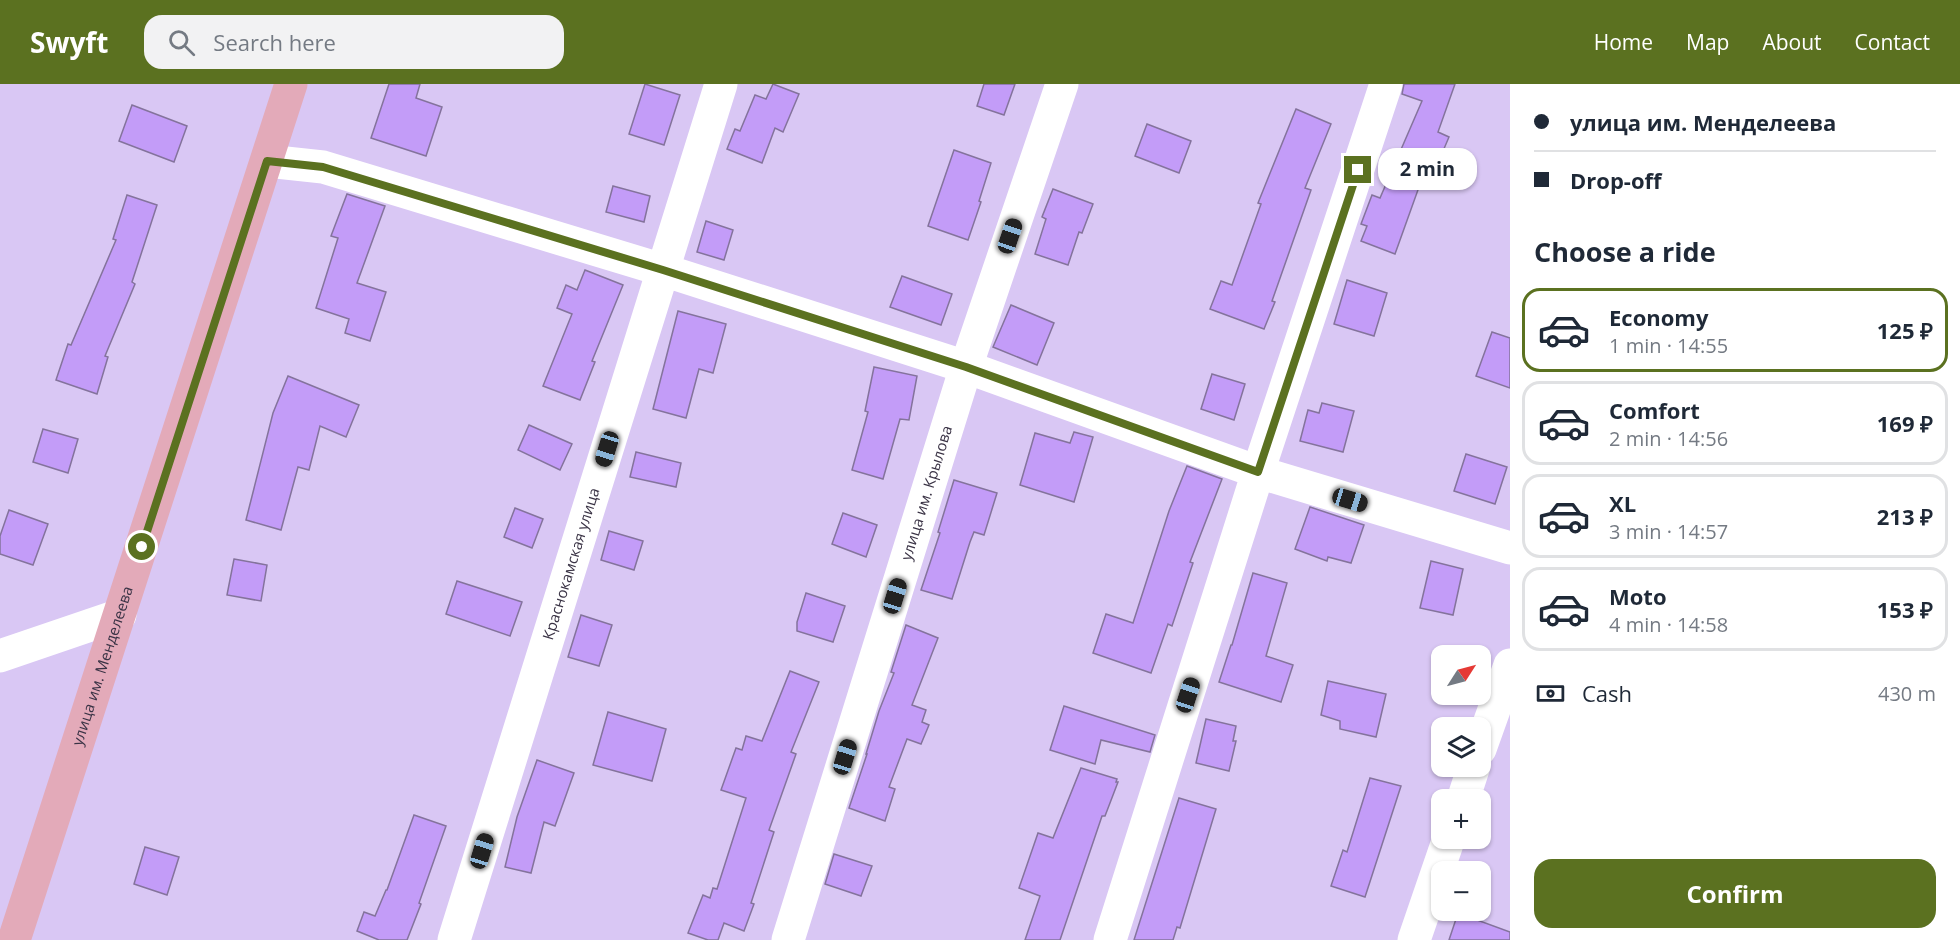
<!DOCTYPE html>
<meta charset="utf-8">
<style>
body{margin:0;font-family:"Open Sans",sans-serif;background:#f2f2f3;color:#1f2937;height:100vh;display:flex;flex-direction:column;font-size:22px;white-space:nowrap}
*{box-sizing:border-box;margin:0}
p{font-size:20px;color:#747a83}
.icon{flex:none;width:33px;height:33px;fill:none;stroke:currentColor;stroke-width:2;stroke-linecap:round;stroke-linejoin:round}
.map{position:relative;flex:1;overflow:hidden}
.details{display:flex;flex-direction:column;background:#fff;width:450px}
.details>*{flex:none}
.guide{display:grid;align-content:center;height:132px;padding:0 24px;background:#fff}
.needle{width:39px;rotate:54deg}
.buttons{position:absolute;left:1431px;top:561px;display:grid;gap:12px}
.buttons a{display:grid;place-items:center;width:60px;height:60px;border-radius:12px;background:#fff;box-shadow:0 2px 4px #0004;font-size:30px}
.end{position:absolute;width:27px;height:27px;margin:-14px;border:8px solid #5b7120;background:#fff;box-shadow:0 0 0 3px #fff}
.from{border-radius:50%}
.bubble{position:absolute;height:42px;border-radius:18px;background:#fff;box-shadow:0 2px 4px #0004;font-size:20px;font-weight:700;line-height:42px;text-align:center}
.car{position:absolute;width:18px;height:36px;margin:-18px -9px;border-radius:8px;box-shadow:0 0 4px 2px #0007;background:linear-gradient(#222 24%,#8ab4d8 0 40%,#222 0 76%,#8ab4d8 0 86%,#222 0)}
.guide b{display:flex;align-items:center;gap:21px;height:57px;font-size:22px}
.guide b+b{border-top:2px solid #e0e1e3}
.guide i{width:15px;height:15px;background:#1f2937}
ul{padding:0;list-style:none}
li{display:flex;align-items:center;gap:18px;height:84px;margin:0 12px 9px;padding:0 12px;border:3px solid #e0e1e3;border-radius:18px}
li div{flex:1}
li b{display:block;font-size:22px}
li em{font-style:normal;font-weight:700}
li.on{border-color:#5b7120}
li>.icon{width:54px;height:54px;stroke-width:1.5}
h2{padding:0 24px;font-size:27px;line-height:72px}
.pay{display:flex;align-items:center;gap:15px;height:66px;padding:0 24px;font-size:22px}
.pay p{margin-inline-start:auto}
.cta{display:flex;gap:12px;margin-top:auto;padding:12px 24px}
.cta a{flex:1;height:69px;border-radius:18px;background:#5b7120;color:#fff;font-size:24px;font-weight:700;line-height:69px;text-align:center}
header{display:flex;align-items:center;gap:36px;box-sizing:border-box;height:84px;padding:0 30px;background:#5b7120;color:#fff}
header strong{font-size:28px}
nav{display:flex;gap:33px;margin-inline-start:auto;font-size:21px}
.search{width:420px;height:54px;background:#f2f2f3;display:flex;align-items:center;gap:15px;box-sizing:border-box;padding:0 21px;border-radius:18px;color:#747a83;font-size:22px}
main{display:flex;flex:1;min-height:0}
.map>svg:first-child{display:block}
</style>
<header>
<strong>Swyft</strong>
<div class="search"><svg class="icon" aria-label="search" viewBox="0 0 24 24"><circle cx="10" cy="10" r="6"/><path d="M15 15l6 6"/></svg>Search here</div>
<nav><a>Home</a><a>Map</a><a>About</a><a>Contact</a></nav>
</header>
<main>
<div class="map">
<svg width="1510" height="856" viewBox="0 0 1510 856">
<rect width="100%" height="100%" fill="#d9c7f4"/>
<!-- building -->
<g fill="#c39cf8" stroke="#84739c" stroke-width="1.5">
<path d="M 389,0 L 420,0 L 416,14 L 442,23 L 426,72 L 371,54 Z"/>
<path d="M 645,0 L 680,11 L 664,61 L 629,50 Z"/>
<path d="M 773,0 L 799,10 L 783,48 L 775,44 L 762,79 L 727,65 L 735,45 L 740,47 L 755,11 L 766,15 Z"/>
<path d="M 984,0 L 1015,0 L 1004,31 L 977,22 Z"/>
<path d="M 1404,0 L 1455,0 L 1438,48 L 1449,53 L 1432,93 L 1424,89 L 1395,170 L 1361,157 L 1367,142 L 1361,140 L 1372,111 L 1380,114 L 1422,17 L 1402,10 Z"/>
<path d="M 132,21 L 187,42 L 174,78 L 119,57 Z"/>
<path d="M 1296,25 L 1331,40 L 1305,104 L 1311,106 L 1272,217 L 1275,218 L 1264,245 L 1210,225 L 1221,197 L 1232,201 L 1261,120 L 1258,119 Z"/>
<path d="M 1147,40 L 1191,57 L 1179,89 L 1135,72 Z"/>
<path d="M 954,66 L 991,79 L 979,117 L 981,118 L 968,156 L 928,142 Z"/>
<path d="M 613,102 L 650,112 L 644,138 L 606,128 Z"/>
<path d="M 1053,105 L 1093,120 L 1082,149 L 1079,148 L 1068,181 L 1035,170 L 1046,135 L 1042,133 Z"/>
<path d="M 347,110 L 385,122 L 357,199 L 386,208 L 370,257 L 345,249 L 349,235 L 316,224 L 338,154 L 331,152 Z"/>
<path d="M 127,111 L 157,121 L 132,198 L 135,200 L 105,272 L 108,273 L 97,310 L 56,296 L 68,260 L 71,261 L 116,156 L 113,155 Z"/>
<path d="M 706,137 L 733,146 L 724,176 L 697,168 Z"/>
<path d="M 585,186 L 623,201 L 592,277 L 595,278 L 580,316 L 543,302 L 572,230 L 557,224 L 566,201 L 577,206 Z"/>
<path d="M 902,192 L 952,210 L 941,241 L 890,223 Z"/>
<path d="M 1347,196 L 1387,209 L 1374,252 L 1334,240 Z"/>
<path d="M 1011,221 L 1054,239 L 1037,281 L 993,263 Z"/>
<path d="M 678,227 L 726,240 L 713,289 L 699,285 L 686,334 L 653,325 Z"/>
<path d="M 1492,248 L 1510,254 L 1510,304 L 1476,292 Z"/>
<path d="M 874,283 L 917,292 L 909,336 L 900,335 L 883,395 L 852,386 L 868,328 L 865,327 Z"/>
<path d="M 1212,290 L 1245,300 L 1234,336 L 1201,325 Z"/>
<path d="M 288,292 L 359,321 L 346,353 L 320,342 L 309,386 L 298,383 L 281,446 L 246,436 L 273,329 Z"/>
<path d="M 1322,319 L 1354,327 L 1343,368 L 1300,357 L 1308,326 L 1319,329 Z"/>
<path d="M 529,341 L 572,360 L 560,386 L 518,366 Z"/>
<path d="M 43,345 L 78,355 L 68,389 L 33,378 Z"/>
<path d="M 1074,348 L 1093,353 L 1074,418 L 1020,401 L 1035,349 L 1070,359 Z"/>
<path d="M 636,368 L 681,379 L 676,403 L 630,393 Z"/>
<path d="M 1466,370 L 1507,383 L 1495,420 L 1454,407 Z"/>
<path d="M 1187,382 L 1222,395 L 1190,478 L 1193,479 L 1172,542 L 1168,540 L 1151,589 L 1093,569 L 1106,530 L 1133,539 L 1169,427 Z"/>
<path d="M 954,396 L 997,409 L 984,451 L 974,448 L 970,458 L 952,515 L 921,506 L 940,449 L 938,448 Z"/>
<path d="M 1310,423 L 1364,441 L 1351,479 L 1328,473 L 1327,477 L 1295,465 Z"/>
<path d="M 515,424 L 543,435 L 532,464 L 504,453 Z"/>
<path d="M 9,426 L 48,440 L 33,481 L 0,470 L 0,452 Z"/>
<path d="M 843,429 L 877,441 L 866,473 L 832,460 Z"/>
<path d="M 609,447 L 643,457 L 634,486 L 601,476 Z"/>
<path d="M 234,475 L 267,481 L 261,517 L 227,511 Z"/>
<path d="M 1431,477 L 1463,485 L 1453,531 L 1420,524 Z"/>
<path d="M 1253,489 L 1287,499 L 1266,572 L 1293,581 L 1281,618 L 1219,598 L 1231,561 L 1232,561 Z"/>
<path d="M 457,497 L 522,518 L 510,552 L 446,530 Z"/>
<path d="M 806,509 L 845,522 L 833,558 L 797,547 L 797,538 Z"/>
<path d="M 581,531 L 612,541 L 599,582 L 568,573 Z"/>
<path d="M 906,541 L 938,554 L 912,621 L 926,626 L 922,638 L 929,641 L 921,660 L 907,655 L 889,703 L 895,705 L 885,737 L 849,724 L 867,670 L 866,670 L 879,627 L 894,589 L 891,588 Z"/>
<path d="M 790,587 L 819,598 L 791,668 L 796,670 L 769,746 L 774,748 L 751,819 L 754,820 L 744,847 L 724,839 L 718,856 L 708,856 L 688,849 L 703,811 L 710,814 L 713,804 L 717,805 L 746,714 L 721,706 L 736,664 L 742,666 L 746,652 L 762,657 Z"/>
<path d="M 1328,597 L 1386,610 L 1376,653 L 1340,645 L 1340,637 L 1321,631 Z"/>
<path d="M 1064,622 L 1155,651 L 1150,668 L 1101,656 L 1095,680 L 1050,666 Z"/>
<path d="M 608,628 L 666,645 L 652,697 L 593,681 Z"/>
<path d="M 1206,635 L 1236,642 L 1233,657 L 1236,657 L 1229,687 L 1196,679 Z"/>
<path d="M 537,676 L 574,689 L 555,742 L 544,738 L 531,789 L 505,783 L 517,733 Z"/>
<path d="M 1081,684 L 1117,695 L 1116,698 L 1118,698 L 1105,732 L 1102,732 L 1060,856 L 1025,856 L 1040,812 L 1019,804 L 1038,749 L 1053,754 Z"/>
<path d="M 1370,694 L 1401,702 L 1365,813 L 1331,802 L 1343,766 L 1347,768 Z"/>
<path d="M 1179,714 L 1216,725 L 1180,844 L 1177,843 L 1173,856 L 1134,856 Z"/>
<path d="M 414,731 L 446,742 L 419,819 L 421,820 L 407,856 L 379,856 L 357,847 L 364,828 L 375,832 L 386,806 L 387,806 Z"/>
<path d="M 145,763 L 179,773 L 167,811 L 134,800 Z"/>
<path d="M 834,770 L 872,782 L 861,812 L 825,800 Z"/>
<path d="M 1458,829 L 1510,848 L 1510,856 L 1449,856 Z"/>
</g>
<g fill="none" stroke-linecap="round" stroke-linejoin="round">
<!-- minor -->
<g stroke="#fff" stroke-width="33">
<path d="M 267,77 L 323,83 L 663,186 L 966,283 L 1258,388 L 1510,464"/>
<path d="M 0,572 L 120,531"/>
<path d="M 1480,665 L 1510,581"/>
<path d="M 1463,716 L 1474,682"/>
<path id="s1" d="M 454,856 L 721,0"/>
<path id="s2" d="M 788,856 L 966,283 L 1062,0"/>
<path d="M 1110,856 L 1258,388 L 1386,0"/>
<path d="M 1414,856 L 1449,754"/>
</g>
<!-- major -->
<path stroke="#e3aab9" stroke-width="33" id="s3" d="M 14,856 L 291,0"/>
</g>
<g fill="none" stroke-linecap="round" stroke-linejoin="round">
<!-- route -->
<path stroke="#5b7120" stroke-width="8" d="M 142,463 L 267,77 L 323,83 L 663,186 L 966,283 L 1258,388 L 1358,86"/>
</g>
<g text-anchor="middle" stroke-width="6" stroke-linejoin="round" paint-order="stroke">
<!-- street labels -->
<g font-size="15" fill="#3a3345" stroke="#d9c7f4">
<text dy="5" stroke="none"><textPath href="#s2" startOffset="468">улица им. Крылова</textPath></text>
<text dy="5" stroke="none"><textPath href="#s1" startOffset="394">Краснокамская улица</textPath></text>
<text dy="5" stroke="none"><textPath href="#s3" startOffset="288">улица им. Менделеева</textPath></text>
</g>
</g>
</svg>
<div class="buttons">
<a><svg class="needle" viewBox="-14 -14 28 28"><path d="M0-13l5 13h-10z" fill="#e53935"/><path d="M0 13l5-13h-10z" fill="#747a83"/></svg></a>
<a><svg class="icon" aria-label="layers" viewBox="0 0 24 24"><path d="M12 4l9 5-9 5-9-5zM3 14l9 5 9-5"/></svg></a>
<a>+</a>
<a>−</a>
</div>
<i class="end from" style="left:142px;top:463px"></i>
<i class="end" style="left:1358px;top:86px"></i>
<div class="bubble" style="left:1378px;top:64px;width:99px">2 min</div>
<i class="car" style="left:1010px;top:152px;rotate:19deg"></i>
<i class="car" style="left:607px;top:365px;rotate:197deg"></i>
<i class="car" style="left:1350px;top:416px;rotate:107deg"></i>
<i class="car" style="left:895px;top:512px;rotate:17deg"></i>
<i class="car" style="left:1188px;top:611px;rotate:18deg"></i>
<i class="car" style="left:845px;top:673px;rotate:17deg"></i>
<i class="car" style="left:482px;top:767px;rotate:17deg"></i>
</div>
<section class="details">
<div class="guide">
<b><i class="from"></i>улица им. Менделеева</b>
<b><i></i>Drop-off</b>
</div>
<h2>Choose a ride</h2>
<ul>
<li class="on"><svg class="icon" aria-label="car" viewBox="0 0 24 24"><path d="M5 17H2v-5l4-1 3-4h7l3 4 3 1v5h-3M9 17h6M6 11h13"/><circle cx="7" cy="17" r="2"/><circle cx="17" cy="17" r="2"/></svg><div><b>Economy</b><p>1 min · 14:55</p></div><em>125 ₽</em></li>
<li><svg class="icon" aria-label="car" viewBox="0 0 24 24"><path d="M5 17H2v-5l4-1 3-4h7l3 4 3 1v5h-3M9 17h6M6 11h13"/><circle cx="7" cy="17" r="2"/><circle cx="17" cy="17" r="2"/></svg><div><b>Comfort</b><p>2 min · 14:56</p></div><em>169 ₽</em></li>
<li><svg class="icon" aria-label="car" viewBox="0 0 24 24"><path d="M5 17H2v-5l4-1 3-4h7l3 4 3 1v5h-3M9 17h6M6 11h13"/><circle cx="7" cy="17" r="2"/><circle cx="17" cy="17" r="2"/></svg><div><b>XL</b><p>3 min · 14:57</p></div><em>213 ₽</em></li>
<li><svg class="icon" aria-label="car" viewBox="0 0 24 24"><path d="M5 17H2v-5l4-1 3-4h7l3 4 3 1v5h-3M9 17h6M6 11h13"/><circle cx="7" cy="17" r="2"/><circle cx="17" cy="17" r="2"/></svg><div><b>Moto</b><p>4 min · 14:58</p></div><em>153 ₽</em></li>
</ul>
<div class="pay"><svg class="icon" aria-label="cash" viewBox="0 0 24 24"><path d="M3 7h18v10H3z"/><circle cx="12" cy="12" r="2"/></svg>Cash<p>430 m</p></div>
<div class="cta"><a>Confirm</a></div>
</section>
</main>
